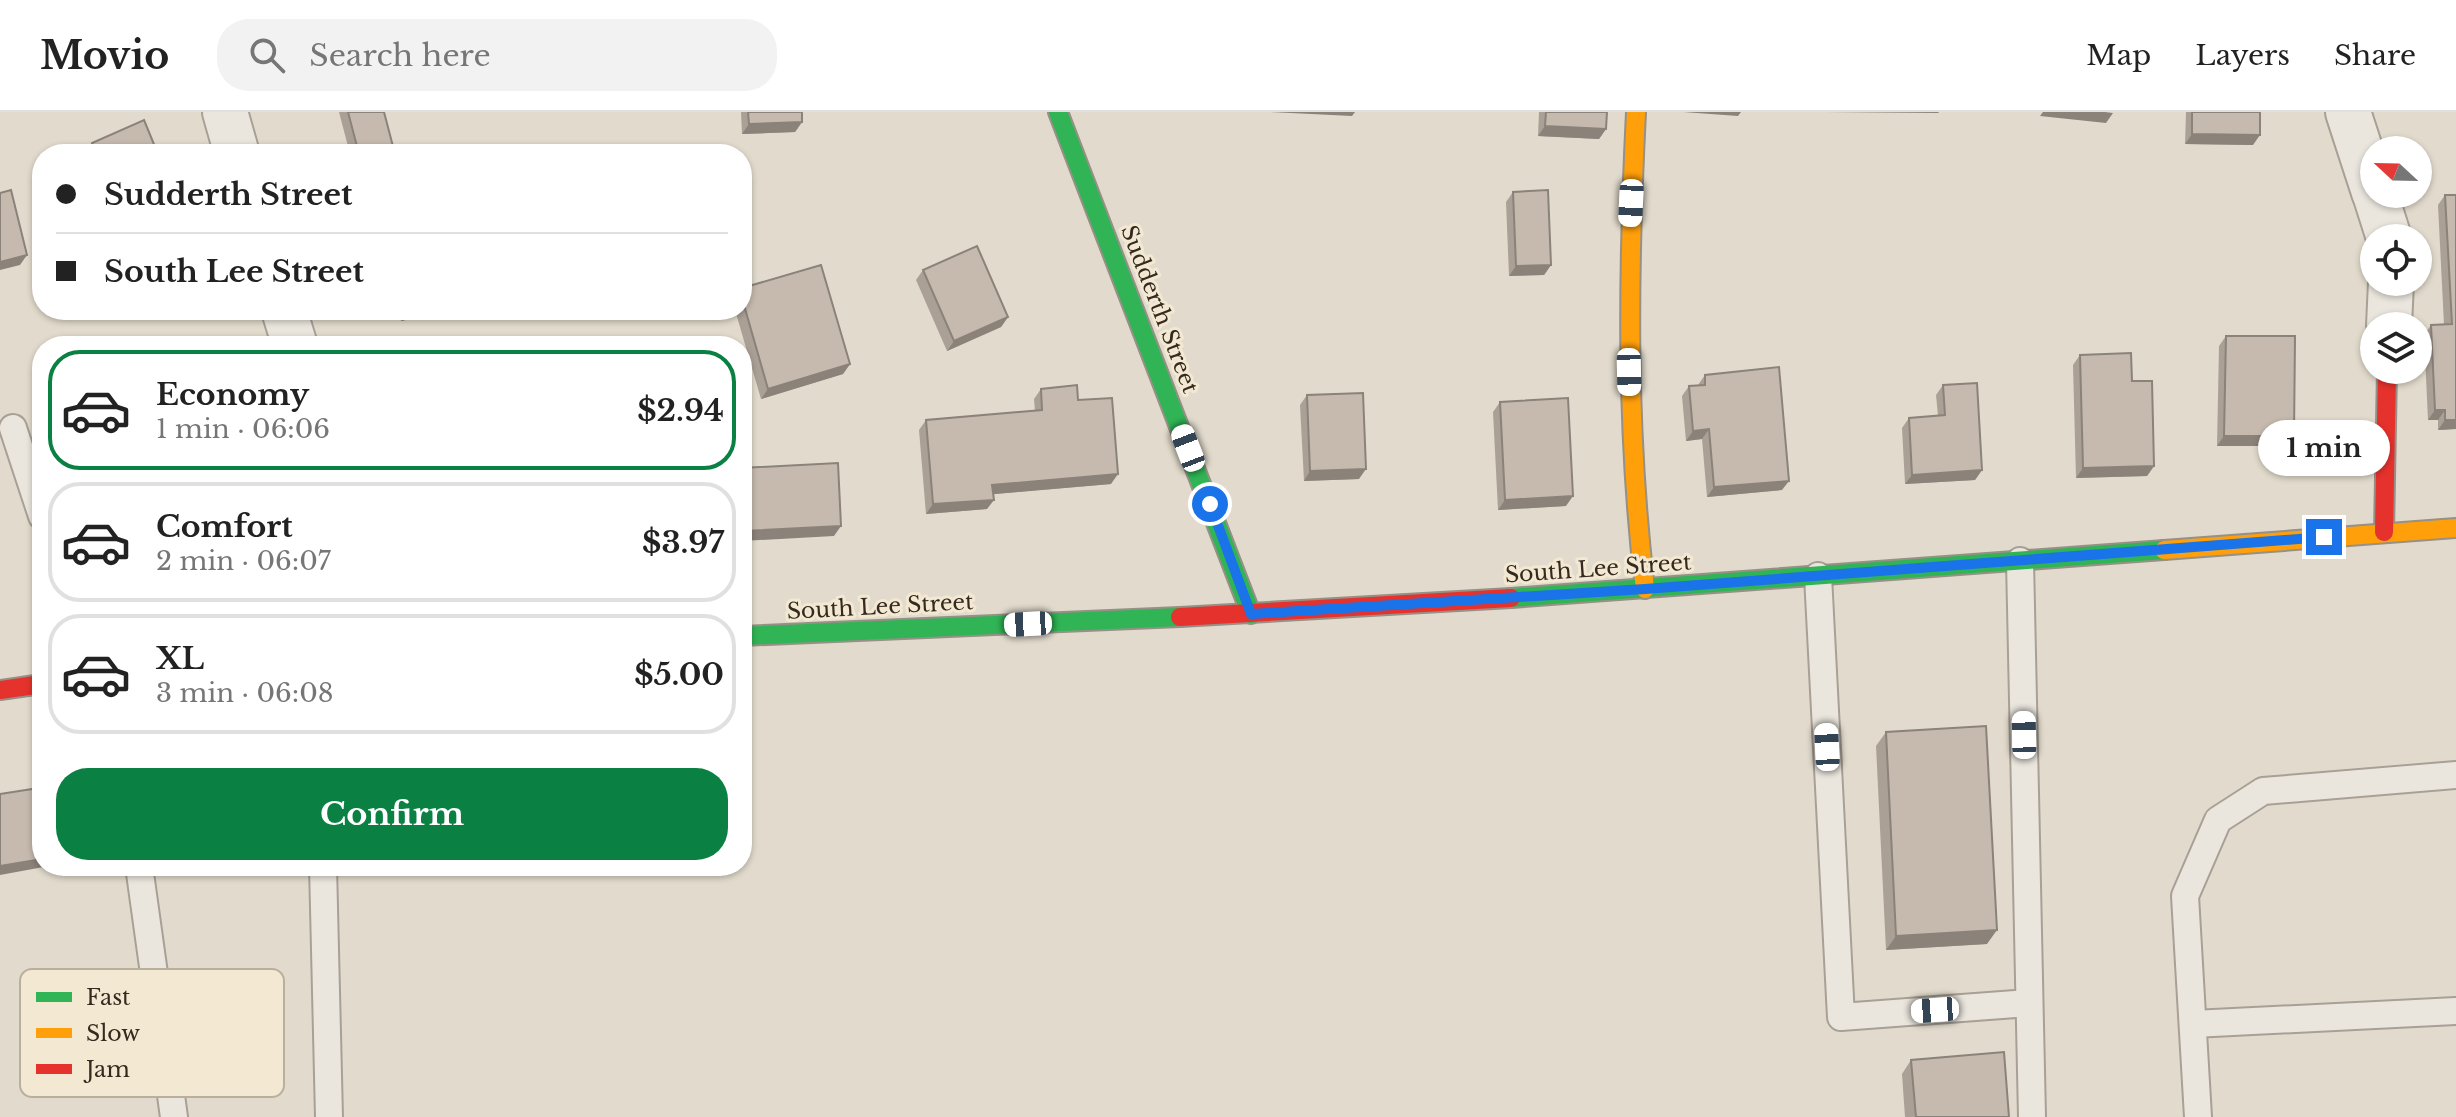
<!DOCTYPE html>
<meta charset="utf-8">
<style>
body{margin:0;font-family:"Libre Baskerville",serif;background:#f2f2f2;color:#222;height:100vh;display:flex;flex-direction:column;font-size:30px;white-space:nowrap}
*{box-sizing:border-box;margin:0}
p{font-size:26px;color:#767676}
.icon{flex:none;width:44px;height:44px;fill:none;stroke:currentColor;stroke-width:2;stroke-linecap:round;stroke-linejoin:round}
.map{position:relative;flex:1;overflow:hidden}
.details{position:absolute;left:32px;top:224px;width:720px;height:540px;display:flex;flex-direction:column;background:#fff;border-radius:32px;box-shadow:0 2px 6px #0004}
.details>*{flex:none}
.hud{position:absolute;left:32px;top:32px;width:720px;height:176px;border-radius:32px;box-shadow:0 2px 6px #0004;display:grid;align-content:center;height:176px;padding:0 24px;background:#fff}
.needle{width:52px;rotate:292deg}
.buttons{position:absolute;left:2360px;top:24px;display:grid;gap:16px}
.buttons a{display:grid;place-items:center;width:72px;height:72px;border-radius:50%;background:#fff;box-shadow:0 2px 6px #0004;font-size:40px}
.end{position:absolute;width:36px;height:36px;margin:-18px;border:10px solid #1a73e8;background:#fff;box-shadow:0 0 0 4px #fff}
.from{border-radius:50%}
.bubble{position:absolute;height:56px;border-radius:28px;background:#fff;box-shadow:0 2px 6px #0004;font-size:26px;font-weight:700;line-height:56px;text-align:center}
.car{position:absolute;width:24px;height:48px;margin:-24px -12px;border-radius:10px;box-shadow:0 0 6px 2px #0007;background:linear-gradient(#fff 24%,#345 0 40%,#fff 0 76%,#345 0 86%,#fff 0)}
.hud b{display:flex;align-items:center;gap:28px;height:76px;font-size:30px}
.hud b+b{border-top:2px solid #e0e0e0}
.hud i{width:20px;height:20px;background:#222}
ul{padding:14px 0 0;list-style:none}
li{display:flex;align-items:center;gap:24px;height:120px;margin:0 16px 12px;padding:0 8px;border:4px solid #e0e0e0;border-radius:32px}
li div{flex:1}
li b{display:block;font-size:30px}
li em{font-style:normal;font-weight:700}
li.selected{border-color:#0b8043}
li>.icon{width:72px;height:72px;stroke-width:1.5}
.action{display:flex;gap:16px;margin-top:auto;padding:16px 24px}
.action a{flex:1;height:92px;border-radius:32px;background:#0b8043;color:#fff;font-size:32px;font-weight:700;line-height:92px;text-align:center}
header{display:flex;align-items:center;gap:48px;box-sizing:border-box;height:112px;padding:0 40px;background:#fff;border-bottom:2px solid #e0e0e0}
header strong{font-size:38px}
nav{display:flex;gap:44px;margin-inline-start:auto;font-size:28px}
.search{width:560px;height:72px;background:#f2f2f2;display:flex;align-items:center;gap:20px;box-sizing:border-box;padding:0 28px;border-radius:32px;color:#767676;font-size:30px}
.map>svg:first-child{display:block}
</style>
<header>
<strong>Movio</strong>
<div class="search"><svg class="icon" aria-label="search" viewBox="0 0 24 24"><circle cx="10" cy="10" r="6"/><path d="M15 15l6 6"/></svg>Search here</div>
<nav><a>Map</a><a>Layers</a><a>Share</a></nav>
</header>
<div class="map">
<svg width="2456" height="1005" viewBox="0 0 2456 1005">
<rect width="100%" height="100%" fill="#e2dbcd"/>
<g fill="none" stroke-linecap="round" stroke-linejoin="round">
<!-- lane casing -->
<g stroke="#a8a096" stroke-width="30">
<g id="lane">
<path d="M 13,316 L 42,404"/>
<path d="M 2020,449 L 2032,1005"/>
<path d="M 1818,464 L 1841,905 L 2029,891"/>
<path d="M 139,754 L 174,1005"/>
<path d="M 323,754 L 329,1005"/>
<path d="M 2193,912 L 2456,899"/>
<path d="M 2198,1005 L 2185,784 L 2218,708 L 2263,679 L 2456,663"/>
</g>
</g>
<!-- street casing -->
<g stroke="#a8a096" stroke-width="48">
<g id="street">
<path d="M 225,0 L 237,42"/>
<path d="M 2348,0 L 2374,80"/>
<path d="M 2375,82 L 2389,126"/>
<path d="M 284,198 L 295,234"/>
<path d="M 2389,214 L 2391,170"/>
</g>
</g>
<!-- fast casing -->
<g stroke="#979086" stroke-width="22">
<g id="fast">
<path d="M 1058,0 L 1251,502"/>
<path d="M 1511,486 L 2164,438"/>
<path d="M 742,524 L 1180,505"/>
</g>
</g>
<!-- slow casing -->
<g stroke="#979086" stroke-width="22">
<g id="slow">
<path d="M 1636,0 C 1628,160 1626,318 1645,477"/>
<path d="M 2164,438 L 2456,416"/>
</g>
</g>
<!-- jam casing -->
<g stroke="#979086" stroke-width="22">
<g id="jam">
<path d="M 2384,420 L 2387,258"/>
<path d="M 1180,505 L 1511,486"/>
<path d="M 0,578 L 42,572"/>
</g>
</g>
<!-- lane -->
<use href="#lane" stroke="#eae6de" stroke-width="26"/>
<!-- street -->
<use href="#street" stroke="#eae6de" stroke-width="44"/>
<!-- fast -->
<use href="#fast" stroke="#30b455" stroke-width="18"/>
<!-- slow -->
<use href="#slow" stroke="#ff9f0a" stroke-width="18"/>
<!-- jam -->
<use href="#jam" stroke="#e5322d" stroke-width="18"/>
</g>
<!-- wall -->
<g fill="#aaa096">
<path d="M 339,0 L 384,0 L 395,42 L 350,42 Z"/>
<path d="M 741,0 L 802,0 L 802,10 L 795,20 L 742,22 Z"/>
<path d="M 1539,0 L 1607,0 L 1606,17 L 1599,27 L 1538,24 Z"/>
<path d="M 2186,0 L 2260,0 L 2253,33 L 2185,32 Z"/>
<path d="M 92,31 L 158,42 L 85,42 Z"/>
<path d="M 1513,80 L 1551,153 L 1544,163 L 1509,164 L 1506,90 Z"/>
<path d="M 2445,83 L 2456,83 L 2456,317 L 2438,318 L 2438,308 L 2428,308 L 2424,223 L 2431,213 L 2444,213 L 2438,93 Z"/>
<path d="M 923,158 L 1008,205 L 1001,215 L 947,239 L 916,168 Z"/>
<path d="M 742,176 L 850,252 L 843,262 L 761,287 L 735,198 L 742,198 Z"/>
<path d="M 399,198 L 451,198 L 401,209 Z"/>
<path d="M 2226,224 L 2287,334 L 2217,334 L 2219,234 Z"/>
<path d="M 2080,243 L 2132,269 L 2154,354 L 2147,364 L 2076,366 L 2073,253 Z"/>
<path d="M 1705,263 L 1782,378 L 1707,385 L 1702,327 L 1686,329 L 1682,284 L 1689,274 L 1698,273 Z"/>
<path d="M 1943,273 L 1982,358 L 1975,368 L 1905,372 L 1902,316 L 1909,306 L 1938,304 L 1936,283 Z"/>
<path d="M 1041,277 L 1078,288 L 1111,372 L 993,382 L 987,397 L 926,402 L 919,318 L 926,308 L 1035,299 L 1034,287 Z"/>
<path d="M 1307,283 L 1359,367 L 1304,369 L 1300,293 Z"/>
<path d="M 1500,290 L 1566,394 L 1498,398 L 1493,300 Z"/>
<path d="M 1886,620 L 1987,832 L 1886,838 L 1876,634 Z"/>
<path d="M 1911,948 L 2009,1005 L 1905,1005 L 1902,962 Z"/>
</g>
<!-- shaded-wall -->
<g fill="#8b827a">
<path d="M 1270,0 L 1355,0 L 1352,4 Z"/>
<path d="M 1683,0 L 1741,0 L 1738,4 Z"/>
<path d="M 1825,0 L 1939,0 L 1938,1 Z"/>
<path d="M 2043,0 L 2105,0 L 2113,1 L 2106,11 L 2040,4 Z"/>
<path d="M 802,10 L 795,20 L 742,22 L 749,12 Z"/>
<path d="M 1545,14 L 1606,17 L 1599,27 L 1538,24 Z"/>
<path d="M 2192,22 L 2260,23 L 2253,33 L 2185,32 Z"/>
<path d="M 27,143 L 20,153 L 0,158 L 0,150 Z"/>
<path d="M 1551,153 L 1544,163 L 1509,164 L 1516,154 Z"/>
<path d="M 414,198 L 451,198 L 401,209 L 408,199 Z"/>
<path d="M 1008,205 L 1001,215 L 947,239 L 954,229 Z"/>
<path d="M 850,252 L 843,262 L 761,287 L 768,277 Z"/>
<path d="M 2435,298 L 2445,298 L 2438,308 L 2428,308 Z"/>
<path d="M 2445,308 L 2456,308 L 2456,317 L 2438,318 Z"/>
<path d="M 1709,317 L 1702,327 L 1686,329 L 1693,319 Z"/>
<path d="M 2224,324 L 2294,324 L 2287,334 L 2217,334 Z"/>
<path d="M 2154,354 L 2147,364 L 2076,366 L 2083,356 Z"/>
<path d="M 1366,357 L 1359,367 L 1304,369 L 1310,359 Z"/>
<path d="M 1982,358 L 1975,368 L 1905,372 L 1912,363 Z"/>
<path d="M 1118,362 L 1111,372 L 985,383 L 992,373 Z"/>
<path d="M 1789,369 L 1782,378 L 1707,385 L 1714,375 Z"/>
<path d="M 1573,384 L 1566,394 L 1498,398 L 1505,388 Z"/>
<path d="M 994,388 L 987,397 L 926,402 L 933,392 Z"/>
<path d="M 841,414 L 834,424 L 742,429 L 742,419 Z"/>
<path d="M 42,747 L 42,754 L 49,754 L 0,763 L 0,754 Z"/>
<path d="M 1997,818 L 1987,832 L 1886,838 L 1896,824 Z"/>
</g>
<!-- building -->
<g fill="#c6baae" stroke="#8b827a" stroke-width="2">
<path d="M 348,0 L 384,0 L 395,42 L 359,42 Z"/>
<path d="M 748,0 L 802,0 L 802,10 L 749,12 Z"/>
<path d="M 1546,0 L 1607,0 L 1606,17 L 1545,14 Z"/>
<path d="M 2192,0 L 2260,0 L 2260,23 L 2192,22 Z"/>
<path d="M 144,8 L 158,42 L 97,42 L 92,31 Z"/>
<path d="M 11,78 L 27,143 L 0,150 L 0,81 Z"/>
<path d="M 1548,78 L 1551,153 L 1516,154 L 1513,80 Z"/>
<path d="M 2445,83 L 2456,83 L 2456,308 L 2445,308 L 2445,298 L 2435,298 L 2431,213 L 2452,212 Z"/>
<path d="M 977,134 L 1008,205 L 954,229 L 923,158 Z"/>
<path d="M 821,153 L 850,252 L 768,277 L 742,186 L 742,176 Z"/>
<path d="M 2226,224 L 2295,224 L 2294,324 L 2224,324 Z"/>
<path d="M 2131,241 L 2132,269 L 2152,269 L 2154,354 L 2083,356 L 2080,243 Z"/>
<path d="M 1779,255 L 1789,369 L 1714,375 L 1709,317 L 1693,319 L 1689,274 L 1705,273 L 1705,263 Z"/>
<path d="M 1977,271 L 1982,358 L 1912,363 L 1909,306 L 1945,303 L 1943,273 Z"/>
<path d="M 1077,273 L 1078,288 L 1112,286 L 1118,362 L 992,373 L 994,388 L 933,392 L 926,308 L 1042,298 L 1041,277 Z"/>
<path d="M 1363,281 L 1366,357 L 1310,359 L 1307,283 Z"/>
<path d="M 1568,286 L 1573,384 L 1505,388 L 1500,290 Z"/>
<path d="M 838,351 L 841,414 L 742,419 L 742,356 Z"/>
<path d="M 1986,614 L 1997,818 L 1896,824 L 1886,620 Z"/>
<path d="M 39,676 L 41,685 L 42,685 L 42,747 L 0,754 L 0,682 Z"/>
<path d="M 2004,940 L 2009,1005 L 1916,1005 L 1911,948 Z"/>
</g>
<g fill="none" stroke-linecap="round" stroke-linejoin="round">
<!-- route -->
<path stroke="#1a73e8" stroke-width="10" d="M 1210,392 L 1251,502 L 1645,477 L 2324,425"/>
</g>
<g text-anchor="middle" stroke-width="6" stroke-linejoin="round" paint-order="stroke">
<!-- street labels -->
<g font-size="22" fill="#36291f" stroke="#f3e9d3">
<text transform="translate(1160 197) rotate(69)" y="8">Sudderth Street</text>
<text transform="translate(1598 456) rotate(-4)" y="8">South Lee Street</text>
<text transform="translate(880 494) rotate(-3)" y="8">South Lee Street</text>
</g>
</g>
<!-- legend -->
<rect x="20" y="857" width="264" height="128" rx="12" fill="#f3e9d3" stroke="#baaf9d" stroke-width="2"/>
<rect x="36" y="880" width="36" height="10" fill="#30b455"/>
<rect x="36" y="916" width="36" height="10" fill="#ff9f0a"/>
<rect x="36" y="952" width="36" height="10" fill="#e5322d"/>
<g font-size="22" fill="#36291f">
<text x="86" y="893">Fast</text>
<text x="86" y="929">Slow</text>
<text x="86" y="965">Jam</text>
</g>
</svg>
<div class="buttons">
<a><svg class="needle" viewBox="-14 -14 28 28"><path d="M0-13l5 13h-10z" fill="#e53935"/><path d="M0 13l5-13h-10z" fill="#767676"/></svg></a>
<a><svg class="icon" aria-label="locate" viewBox="0 0 24 24"><circle cx="12" cy="12" r="6"/><path d="M12 2v4M12 18v4M2 12h4M18 12h4"/></svg></a>
<a><svg class="icon" aria-label="layers" viewBox="0 0 24 24"><path d="M12 4l9 5-9 5-9-5zM3 14l9 5 9-5"/></svg></a>
</div>
<i class="end from" style="left:1210px;top:392px"></i>
<i class="end" style="left:2324px;top:425px"></i>
<div class="bubble" style="left:2258px;top:308px;width:132px">1 min</div>
<i class="car" style="left:1631px;top:91px;rotate:183deg"></i>
<i class="car" style="left:1629px;top:260px;rotate:179deg"></i>
<i class="car" style="left:1188px;top:336px;rotate:339deg"></i>
<i class="car" style="left:1028px;top:512px;rotate:267deg"></i>
<i class="car" style="left:2024px;top:623px;rotate:359deg"></i>
<i class="car" style="left:1827px;top:635px;rotate:357deg"></i>
<i class="car" style="left:1935px;top:898px;rotate:266deg"></i>
<div class="hud">
<b><i class="from"></i>Sudderth Street</b>
<b><i></i>South Lee Street</b>
</div>
<section class="details">
<ul>
<li class="selected"><svg class="icon" aria-label="car" viewBox="0 0 24 24"><path d="M5 17H2v-5l4-1 3-4h7l3 4 3 1v5h-3M9 17h6M6 11h13"/><circle cx="7" cy="17" r="2"/><circle cx="17" cy="17" r="2"/></svg><div><b>Economy</b><p>1 min · 06:06</p></div><em>$2.94</em></li>
<li><svg class="icon" aria-label="car" viewBox="0 0 24 24"><path d="M5 17H2v-5l4-1 3-4h7l3 4 3 1v5h-3M9 17h6M6 11h13"/><circle cx="7" cy="17" r="2"/><circle cx="17" cy="17" r="2"/></svg><div><b>Comfort</b><p>2 min · 06:07</p></div><em>$3.97</em></li>
<li><svg class="icon" aria-label="car" viewBox="0 0 24 24"><path d="M5 17H2v-5l4-1 3-4h7l3 4 3 1v5h-3M9 17h6M6 11h13"/><circle cx="7" cy="17" r="2"/><circle cx="17" cy="17" r="2"/></svg><div><b>XL</b><p>3 min · 06:08</p></div><em>$5.00</em></li>
</ul>
<div class="action"><a>Confirm</a></div>
</section>
</div>
